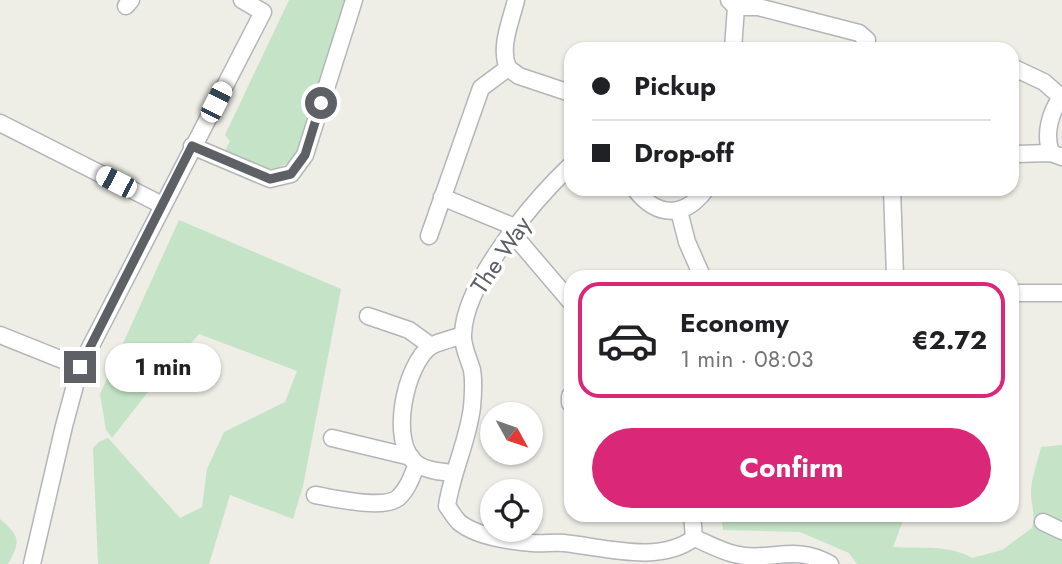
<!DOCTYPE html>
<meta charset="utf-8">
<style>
body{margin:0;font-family:Jost,sans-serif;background:#f6f6f6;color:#202124;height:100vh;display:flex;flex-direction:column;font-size:26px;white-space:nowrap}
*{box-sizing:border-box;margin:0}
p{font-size:23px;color:#757577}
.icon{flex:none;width:38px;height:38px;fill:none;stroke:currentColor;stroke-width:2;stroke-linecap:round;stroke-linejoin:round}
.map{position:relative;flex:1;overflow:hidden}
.details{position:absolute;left:564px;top:270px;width:455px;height:252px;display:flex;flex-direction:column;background:#fff;border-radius:21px;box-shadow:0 2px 5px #0004}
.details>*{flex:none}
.hud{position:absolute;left:564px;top:42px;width:455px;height:154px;border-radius:21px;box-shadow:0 2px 5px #0004;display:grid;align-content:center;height:154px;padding:0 28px;background:#fff}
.needle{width:46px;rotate:130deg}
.buttons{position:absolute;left:480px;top:402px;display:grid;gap:14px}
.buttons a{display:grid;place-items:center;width:63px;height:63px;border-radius:50%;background:#fff;box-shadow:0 2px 5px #0004;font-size:35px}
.end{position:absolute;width:32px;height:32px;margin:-16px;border:9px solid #5d6064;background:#fff;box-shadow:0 0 0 4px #fff}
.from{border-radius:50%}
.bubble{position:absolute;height:49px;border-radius:24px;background:#fff;box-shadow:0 2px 5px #0004;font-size:23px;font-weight:700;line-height:49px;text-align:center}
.car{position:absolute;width:21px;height:42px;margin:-21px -10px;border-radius:9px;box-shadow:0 0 5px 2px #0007;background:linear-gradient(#fff 24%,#345 0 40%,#fff 0 76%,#345 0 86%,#fff 0)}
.hud b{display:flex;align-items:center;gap:24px;height:66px;font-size:26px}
.hud b+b{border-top:2px solid #e0e0e0}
.hud i{width:18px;height:18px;background:#202124}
ul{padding:12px 0 0;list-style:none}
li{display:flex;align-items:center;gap:21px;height:116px;margin:0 14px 10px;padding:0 14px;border:4px solid transparent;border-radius:21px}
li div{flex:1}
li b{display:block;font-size:26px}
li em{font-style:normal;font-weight:700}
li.current{border-color:#db2777}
li>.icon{width:63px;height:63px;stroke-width:1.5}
.action{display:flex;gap:14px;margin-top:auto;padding:14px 28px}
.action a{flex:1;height:80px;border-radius:42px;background:#db2777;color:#fff;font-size:28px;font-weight:700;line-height:80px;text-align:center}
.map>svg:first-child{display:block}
</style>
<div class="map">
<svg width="1062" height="564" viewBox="0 0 1062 564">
<rect width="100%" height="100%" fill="#eeede6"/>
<!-- green -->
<g fill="#c5e3c7">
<path d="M 289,0 L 345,0 L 300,149 C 275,183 256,166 225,151 L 230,141 L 225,135 Z"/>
<path d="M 179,220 L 341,289 L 303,486 L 293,519 L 230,495 L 209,564 L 98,564 L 93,448 L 99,442 L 108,438 L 180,518 L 202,507 L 207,469 L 224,432 L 285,402 L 297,371 L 199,334 L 158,379 L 112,438 L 106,430 L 100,394 Z"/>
<path d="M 1062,445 L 1062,564 L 857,564 L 849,553 L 800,532 L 723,530 L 721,515 L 905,515 L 893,547 C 919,549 948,544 972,558 L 1002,550 L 1032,528 C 1036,515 1031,505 1031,493 C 1031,478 1038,461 1041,447 Z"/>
<path d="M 0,519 C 20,537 21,540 8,564 L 0,564 Z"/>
</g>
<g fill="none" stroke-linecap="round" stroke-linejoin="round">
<!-- minor casing -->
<g stroke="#b3b5b9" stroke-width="19">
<g id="minor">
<path d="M 729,0 L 736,7 L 733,49"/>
<path d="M 126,6 L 131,0"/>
<path d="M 736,7 L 758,7 L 859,33 L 867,40 L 867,49"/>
<path d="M 1012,67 L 1044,82 L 1061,97"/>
<path d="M 508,68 C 499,47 511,21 516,0"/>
<path d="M 508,68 L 519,76 L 570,93"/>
<path d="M 0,123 L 162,205"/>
<path d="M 192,146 L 270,179 L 291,174 L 305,155 L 354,0"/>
<path d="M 1051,153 C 1044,134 1050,112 1062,96"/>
<path d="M 1012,154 L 1051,153 L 1062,157"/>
<path d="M 570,166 C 533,201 465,282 463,334 C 462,346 469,359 472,370 C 474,381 473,396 472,407 C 468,441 452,472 447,506 C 451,511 455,519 460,523 C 478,537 510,541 532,543 C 543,544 554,542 564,543 C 608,548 660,564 694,538"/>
<path d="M 635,189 C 657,218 685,218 706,189"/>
<path d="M 892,189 L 895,276"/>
<path d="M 442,197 L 517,228"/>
<path d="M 679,211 L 687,242 L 702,276"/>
<path d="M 512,233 L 570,301"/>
<path d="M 429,236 L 481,88 L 508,68"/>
<path d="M 1012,293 L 1062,293"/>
<path d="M 368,316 L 409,330 L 431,346"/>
<path d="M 0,335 L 80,367"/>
<path d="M 570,396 L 570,403"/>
<path d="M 332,438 L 411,457"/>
<path d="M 454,473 C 442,472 428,471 417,464 C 388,444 405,364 431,346 C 440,341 453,339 462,335"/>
<path d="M 315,495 C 334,498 382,510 398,498 C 408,489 412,476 417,464"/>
<path d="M 692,514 L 694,538"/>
<path d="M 1043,522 L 1062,531"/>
<path d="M 694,538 C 707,543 721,551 734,554 C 769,563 794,543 830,564"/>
<path d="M 32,564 L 64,426 L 80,367 L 263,12 L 242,0"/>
</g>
</g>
<!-- minor -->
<use href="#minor" stroke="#fff" stroke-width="16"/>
</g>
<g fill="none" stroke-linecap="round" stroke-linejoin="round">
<!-- route -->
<path stroke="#5d6064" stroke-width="9" d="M 80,367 L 192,146 L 270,179 L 291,174 L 305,155 L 321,103"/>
</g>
<g text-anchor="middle" stroke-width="7" stroke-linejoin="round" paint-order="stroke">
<!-- street labels -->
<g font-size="24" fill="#5d6064" stroke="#fff">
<text transform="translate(501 255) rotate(-56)" y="8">The Way</text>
</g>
</g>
</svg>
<div class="buttons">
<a><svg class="needle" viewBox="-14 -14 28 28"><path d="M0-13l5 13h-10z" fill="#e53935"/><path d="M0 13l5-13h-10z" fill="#757577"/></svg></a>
<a><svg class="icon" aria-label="locate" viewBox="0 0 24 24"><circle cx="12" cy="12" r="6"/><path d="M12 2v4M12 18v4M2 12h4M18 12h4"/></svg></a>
</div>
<i class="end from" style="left:321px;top:103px"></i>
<i class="end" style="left:80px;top:367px"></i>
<div class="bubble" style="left:105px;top:343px;width:116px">1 min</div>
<i class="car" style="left:216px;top:102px;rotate:27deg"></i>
<i class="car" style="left:116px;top:182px;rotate:297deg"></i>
<div class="hud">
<b><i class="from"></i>Pickup</b>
<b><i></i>Drop-off</b>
</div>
<section class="details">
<ul>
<li class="current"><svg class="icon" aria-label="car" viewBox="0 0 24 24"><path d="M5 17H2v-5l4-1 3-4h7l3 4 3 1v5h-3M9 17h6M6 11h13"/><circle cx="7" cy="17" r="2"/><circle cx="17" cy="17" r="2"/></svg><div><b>Economy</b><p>1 min · 08:03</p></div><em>€2.72</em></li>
</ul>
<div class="action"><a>Confirm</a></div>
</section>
</div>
